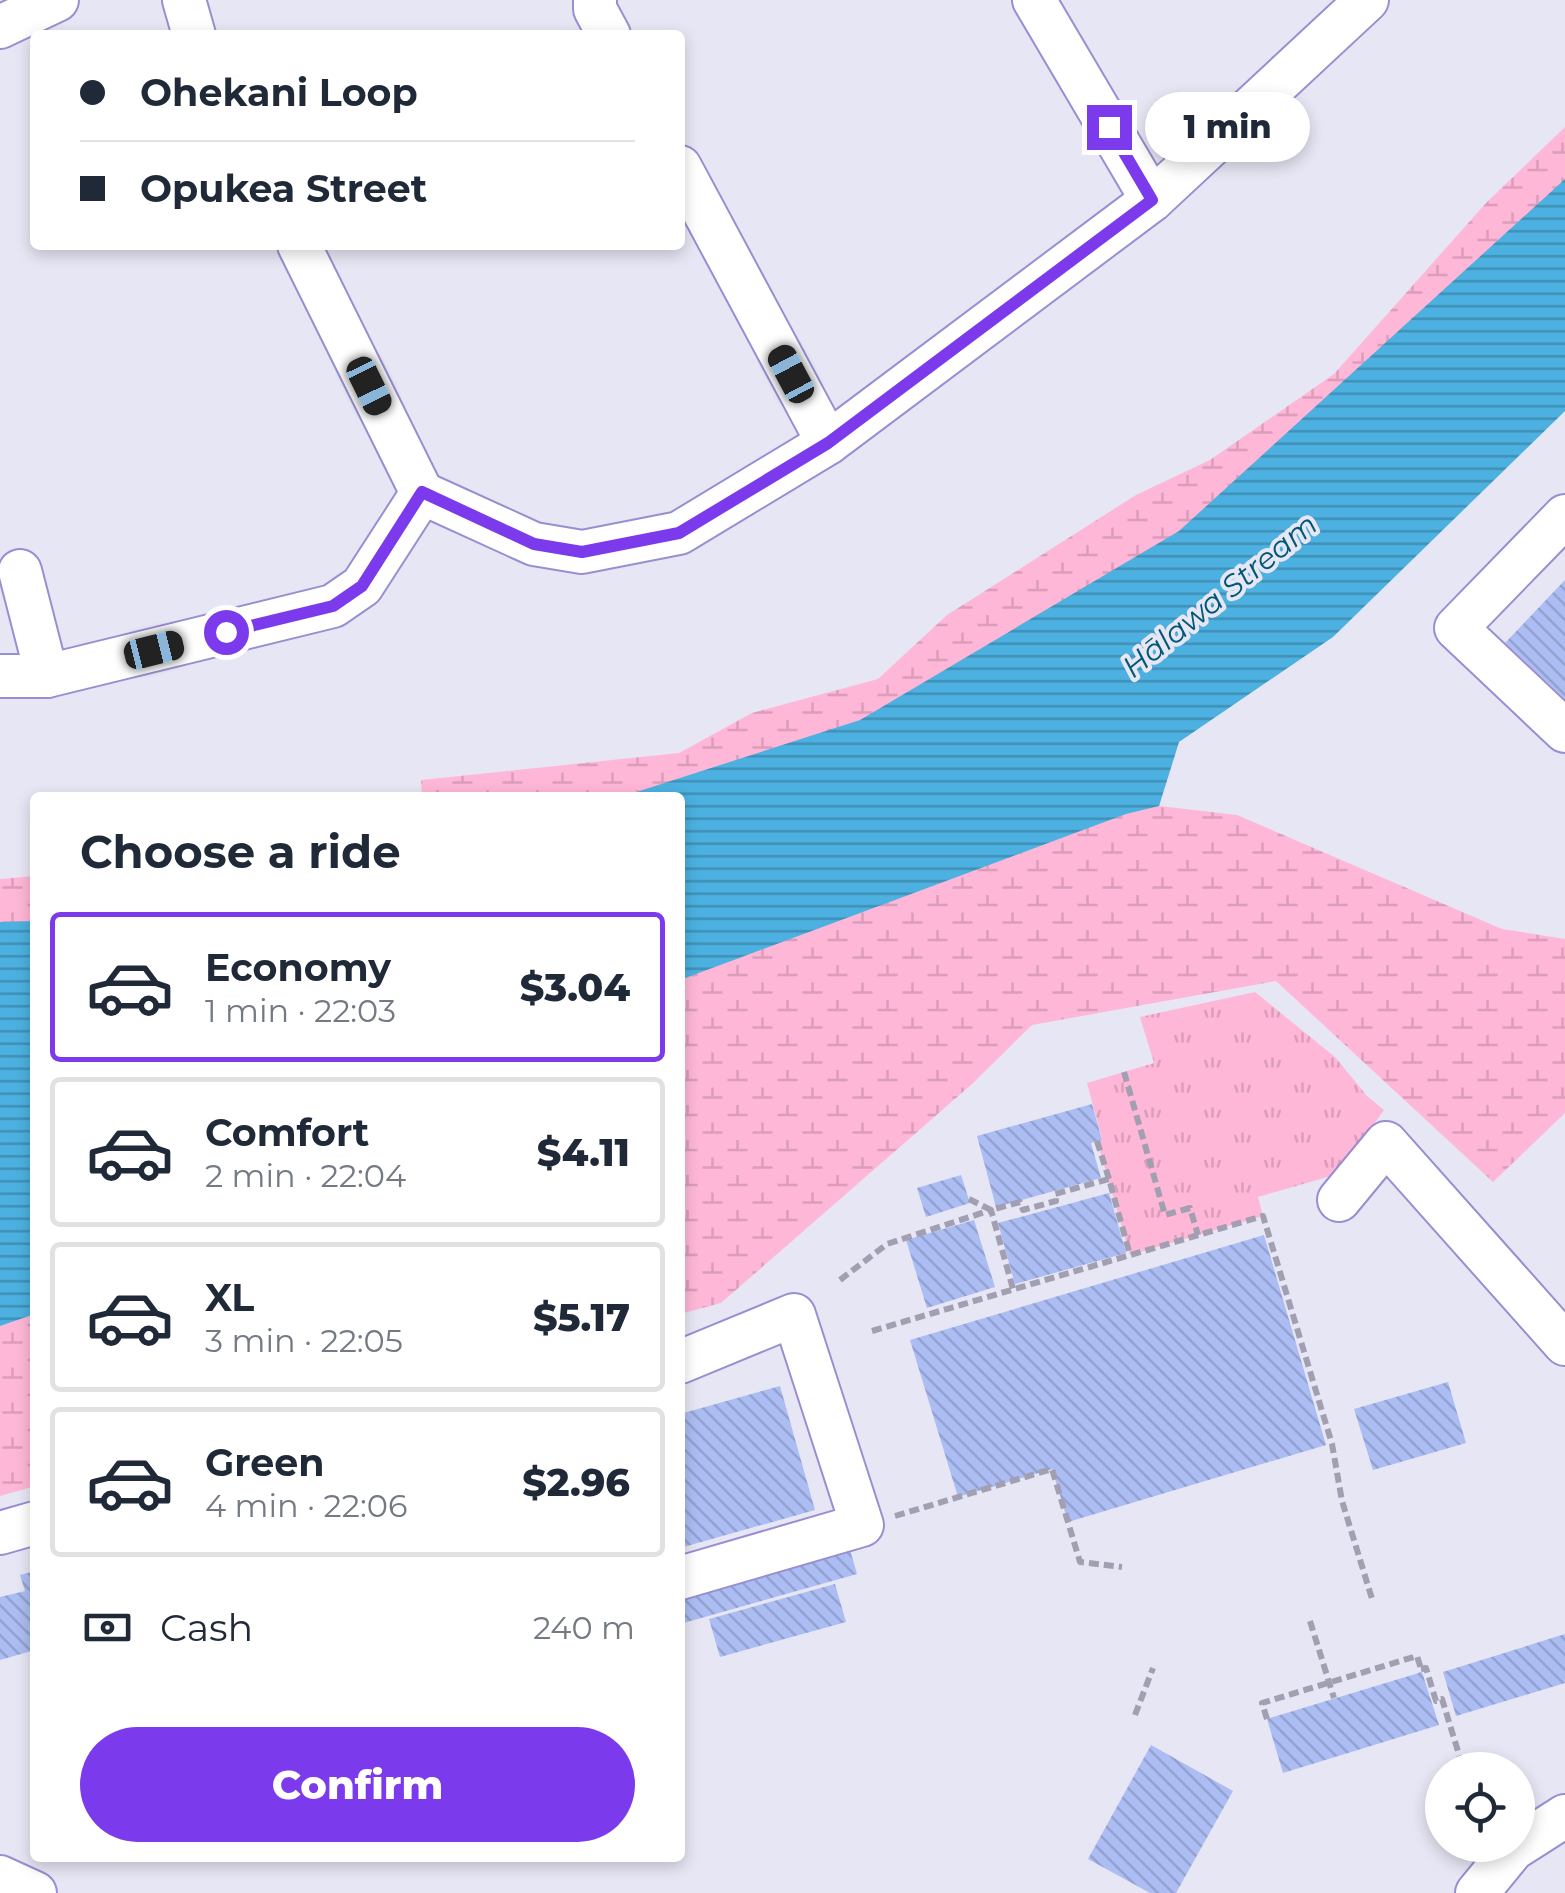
<!DOCTYPE html>
<meta charset="utf-8">
<style>
body{margin:0;font-family:Montserrat,sans-serif;background:#f2f2f3;color:#1f2937;height:100vh;display:flex;flex-direction:column;font-size:38px;white-space:nowrap}
*{box-sizing:border-box;margin:0}
p{font-size:32px;color:#747a83}
.icon{flex:none;width:55px;height:55px;fill:none;stroke:currentColor;stroke-width:2;stroke-linecap:round;stroke-linejoin:round}
.map{position:relative;flex:1;overflow:hidden}
.panel{position:absolute;left:30px;top:792px;width:655px;height:1070px;display:flex;flex-direction:column;background:#fff;border-radius:10px;box-shadow:0 5px 15px #0003}
.panel>*{flex:none}
.banner{position:absolute;left:30px;top:30px;width:655px;height:220px;border-radius:10px;box-shadow:0 5px 15px #0003;display:grid;align-content:center;height:220px;padding:0 50px;background:#fff}
.fabs{position:absolute;left:1425px;top:1752px;display:grid;gap:20px}
.fabs a{display:grid;place-items:center;width:110px;height:110px;border-radius:50%;background:#fff;box-shadow:0 5px 15px #0003;font-size:50px}
.end{position:absolute;width:45px;height:45px;margin:-22px;border:12px solid #7c3aed;background:#fff;box-shadow:0 0 0 5px #fff}
.from{border-radius:50%}
.bubble{position:absolute;height:70px;border-radius:35px;background:#fff;box-shadow:0 5px 15px #0003;font-size:32px;font-weight:800;line-height:70px;text-align:center}
.car{position:absolute;width:30px;height:60px;margin:-30px -15px;border-radius:12px;box-shadow:0 0 8px 2px #0007;background:linear-gradient(#222 24%,#8ab4d8 0 40%,#222 0 76%,#8ab4d8 0 86%,#222 0)}
.banner b{display:flex;align-items:center;gap:35px;height:95px;font-size:38px}
.banner b+b{border-top:2px solid #e0e1e3}
.banner i{width:25px;height:25px;background:#1f2937}
ul{padding:0;list-style:none}
li{display:flex;align-items:center;gap:30px;height:150px;margin:0 20px 15px;padding:0 30px;border:5px solid #e0e1e3;border-radius:10px}
li div{flex:1}
li b{display:block;font-size:38px}
li em{font-style:normal;font-weight:800}
li.selected{border-color:#7c3aed}
li>.icon{width:90px;height:90px;stroke-width:1.5}
h2{padding:0 50px;font-size:45px;line-height:120px}
.pay{display:flex;align-items:center;gap:25px;height:110px;padding:0 50px;font-size:38px}
.pay p{margin-inline-start:auto}
.primary-button{display:flex;gap:20px;margin-top:auto;padding:20px 50px}
.primary-button a{flex:1;height:115px;border-radius:60px;background:#7c3aed;color:#fff;font-size:40px;font-weight:800;line-height:115px;text-align:center}
.map>svg:first-child{display:block}
</style>
<div class="map">
<svg width="1565" height="1893" viewBox="0 0 1565 1893">
<defs>
<pattern id="grass-tufts" width="24" height="20" patternUnits="userSpaceOnUse" patternTransform="scale(2.5)"><rect width="24" height="20" fill="#ffb7d7"/><path d="M3 7l-1-3M5 7V3M7 7l1-3M15 17l-1-3M17 17v-4M19 17l1-3" fill="none" stroke="#db9dba"/></pattern>
<pattern id="wetland-marsh" width="20" height="14" patternUnits="userSpaceOnUse" patternTransform="scale(2.5)"><rect width="20" height="14" fill="#ffb7d7"/><path d="M1 5h8M5 5V1M11 12h8M15 12V8" fill="none" stroke="#db9dba"/></pattern>
<pattern id="water-rules" width="6" height="5" patternUnits="userSpaceOnUse" patternTransform="scale(2.5)"><rect width="6" height="5" fill="#4cb1e0"/><path d="M0 2.5h6" fill="none" stroke="#3f90b7"/></pattern>
<pattern id="building-back-hatch" width="6" height="6" patternUnits="userSpaceOnUse" patternTransform="scale(2.5)"><rect width="6" height="6" fill="#acbdf3"/><path d="M-1 5l2 2M0 0l6 6M5-1l2 2" fill="none" stroke="#94a2d1"/></pattern>
</defs>
<rect width="100%" height="100%" fill="#e7e6f4"/>
<!-- grass -->
<path fill="url(#grass-tufts)" d="M 1255,992 L 1335,1057 L 1367,1096 L 1384,1110 L 1338,1174 L 1258,1197 L 1263,1216 L 1130,1255 L 1097,1141 L 1102,1139 L 1087,1083 L 1154,1063 L 1140,1017 Z"/>
<!-- wetland -->
<g fill="url(#wetland-marsh)">
<path d="M 1565,127 L 1565,271 L 1282,548 L 680,798 L 422,797 L 421,780 L 679,753 L 752,713 L 878,679 L 947,615 L 1136,495 L 1210,460 L 1334,374 L 1486,203 Z"/>
<path d="M 1179,742 L 1159,806 L 1237,815 L 1502,929 L 1565,939 L 1565,1113 L 1493,1182 L 1276,981 L 1032,1025 L 972,1084 L 721,1303 L 680,1314 L 680,928 Z"/>
<path d="M 35,876 L 35,1005 L 0,1011 L 0,879 Z"/>
<path d="M 35,1133 L 35,1486 L 0,1496 L 0,1142 Z"/>
</g>
<!-- water -->
<g fill="url(#water-rules)">
<path d="M 1565,179 L 1565,411 L 1333,637 L 1179,742 L 1159,806 L 1126,814 L 680,980 L 680,798 L 621,797 L 860,720 L 1179,531 Z"/>
<path d="M 35,921 L 35,1314 L 0,1326 L 0,922 Z"/>
</g>
<!-- building -->
<g fill="url(#building-back-hatch)">
<path d="M 1565,580 L 1565,699 L 1505,643 Z"/>
<path d="M 1092,1104 L 1102,1140 L 1091,1143 L 1101,1178 L 996,1207 L 977,1136 Z"/>
<path d="M 961,1175 L 970,1203 L 926,1217 L 917,1188 Z"/>
<path d="M 1109,1193 L 1126,1253 L 1015,1284 L 998,1223 Z"/>
<path d="M 974,1220 L 995,1287 L 927,1308 L 906,1240 Z"/>
<path d="M 1264,1235 L 1326,1445 L 1068,1522 L 1052,1469 L 958,1497 L 910,1340 Z"/>
<path d="M 1448,1382 L 1466,1443 L 1373,1470 L 1354,1409 Z"/>
<path d="M 780,1386 L 815,1510 L 680,1548 L 680,1414 Z"/>
<path d="M 848,1543 L 857,1574 L 680,1624 L 680,1589 Z"/>
<path d="M 35,1571 L 35,1650 L 0,1660 L 0,1597 L 25,1591 L 20,1575 Z"/>
<path d="M 835,1584 L 846,1622 L 720,1657 L 709,1619 Z"/>
<path d="M 1565,1634 L 1565,1683 L 1456,1716 L 1443,1672 Z"/>
<path d="M 1422,1672 L 1439,1725 L 1283,1773 L 1267,1719 Z"/>
<path d="M 1151,1745 L 1233,1791 L 1176,1893 L 1150,1893 L 1088,1859 Z"/>
</g>
<g fill="none" stroke-linecap="round" stroke-linejoin="round">
<!-- minor casing -->
<g stroke="#998ed2" stroke-width="46">
<g id="minor">
<path d="M 184,0 L 194,35"/>
<path d="M 595,0 L 595,9 L 609,35"/>
<path d="M 1034,0 L 1152,200"/>
<path d="M 0,27 L 57,0"/>
<path d="M 680,167 L 828,443"/>
<path d="M 299,245 L 422,493"/>
<path d="M 1565,516 L 1456,628 L 1565,731"/>
<path d="M 20,571 L 47,676"/>
<path d="M 0,676 L 47,676 L 333,606 L 362,586 L 422,493 L 534,544 L 582,552 L 679,533 L 828,443 L 1152,200 L 1367,0"/>
<path d="M 1339,1200 L 1386,1143 L 1565,1344"/>
<path d="M 680,1362 L 794,1315 L 862,1525 L 680,1578"/>
<path d="M 0,1533 L 35,1523"/>
<path d="M 0,1877 L 35,1893"/>
<path d="M 1477,1893 L 1513,1849 L 1565,1816"/>
</g>
</g>
<!-- path -->
<g stroke="#a29fb2" stroke-width="6" stroke-dasharray="10 5" stroke-linecap="butt">
<path d="M 1124,1072 L 1165,1215 L 1190,1208 L 1198,1235"/>
<path d="M 1097,1141 L 1109,1179"/>
<path d="M 969,1199 L 991,1210 L 1020,1202 L 1023,1210 L 1056,1201 L 1055,1194 L 1109,1179 L 1130,1255"/>
<path d="M 840,1280 L 887,1244 L 991,1210 L 1013,1289"/>
<path d="M 872,1331 L 1263,1216 L 1332,1444 L 1342,1501 L 1373,1602"/>
<path d="M 895,1516 L 1052,1469 L 1080,1562 L 1122,1567"/>
<path d="M 1310,1621 L 1334,1698"/>
<path d="M 1421,1669 L 1426,1668 L 1436,1701 L 1442,1699 L 1461,1761"/>
<path d="M 1135,1715 L 1153,1668"/>
<path d="M 1267,1719 L 1262,1703 L 1417,1656 L 1422,1672"/>
</g>
<!-- minor -->
<use href="#minor" stroke="#fff" stroke-width="42"/>
</g>
<g fill="none" stroke-linecap="round" stroke-linejoin="round">
<!-- route -->
<path stroke="#7c3aed" stroke-width="12" d="M 226,632 L 333,606 L 362,586 L 422,492 L 534,544 L 582,552 L 679,533 L 828,443 L 1152,200 L 1109,127"/>
</g>
<g text-anchor="middle" stroke-width="8" stroke-linejoin="round" paint-order="stroke">
<!-- water labels -->
<g font-size="30" font-style="italic" fill="#005877" stroke="#e7e6f4">
<text transform="translate(1220 596) rotate(-39)" y="10">Hālawa Stream</text>
</g>
</g>
</svg>
<div class="fabs">
<a><svg class="icon" aria-label="locate" viewBox="0 0 24 24"><circle cx="12" cy="12" r="6"/><path d="M12 2v4M12 18v4M2 12h4M18 12h4"/></svg></a>
</div>
<i class="end from" style="left:226px;top:632px"></i>
<i class="end" style="left:1109px;top:127px"></i>
<div class="bubble" style="left:1145px;top:92px;width:165px">1 min</div>
<i class="car" style="left:791px;top:374px;rotate:332deg"></i>
<i class="car" style="left:369px;top:386px;rotate:154deg"></i>
<i class="car" style="left:154px;top:650px;rotate:76deg"></i>
<div class="banner">
<b><i class="from"></i>Ohekani Loop</b>
<b><i></i>Opukea Street</b>
</div>
<section class="panel">
<h2>Choose a ride</h2>
<ul>
<li class="selected"><svg class="icon" aria-label="car" viewBox="0 0 24 24"><path d="M5 17H2v-5l4-1 3-4h7l3 4 3 1v5h-3M9 17h6M6 11h13"/><circle cx="7" cy="17" r="2"/><circle cx="17" cy="17" r="2"/></svg><div><b>Economy</b><p>1 min · 22:03</p></div><em>$3.04</em></li>
<li><svg class="icon" aria-label="car" viewBox="0 0 24 24"><path d="M5 17H2v-5l4-1 3-4h7l3 4 3 1v5h-3M9 17h6M6 11h13"/><circle cx="7" cy="17" r="2"/><circle cx="17" cy="17" r="2"/></svg><div><b>Comfort</b><p>2 min · 22:04</p></div><em>$4.11</em></li>
<li><svg class="icon" aria-label="car" viewBox="0 0 24 24"><path d="M5 17H2v-5l4-1 3-4h7l3 4 3 1v5h-3M9 17h6M6 11h13"/><circle cx="7" cy="17" r="2"/><circle cx="17" cy="17" r="2"/></svg><div><b>XL</b><p>3 min · 22:05</p></div><em>$5.17</em></li>
<li><svg class="icon" aria-label="car" viewBox="0 0 24 24"><path d="M5 17H2v-5l4-1 3-4h7l3 4 3 1v5h-3M9 17h6M6 11h13"/><circle cx="7" cy="17" r="2"/><circle cx="17" cy="17" r="2"/></svg><div><b>Green</b><p>4 min · 22:06</p></div><em>$2.96</em></li>
</ul>
<div class="pay"><svg class="icon" aria-label="cash" viewBox="0 0 24 24"><path d="M3 7h18v10H3z"/><circle cx="12" cy="12" r="2"/></svg>Cash<p>240 m</p></div>
<div class="primary-button"><a>Confirm</a></div>
</section>
</div>
